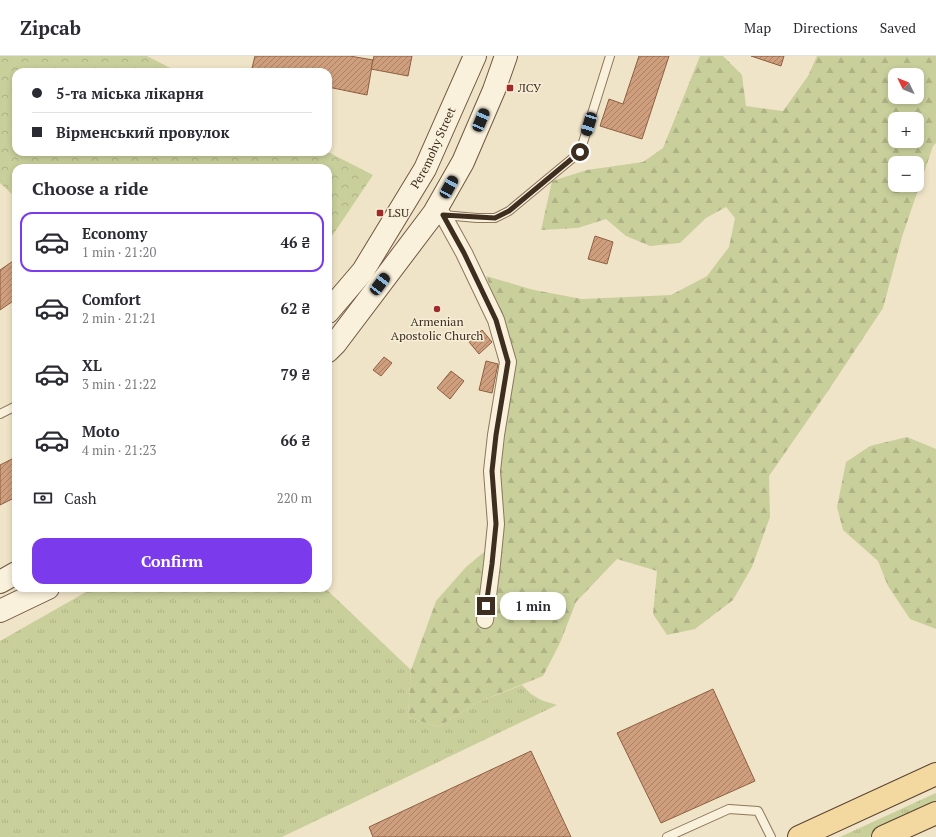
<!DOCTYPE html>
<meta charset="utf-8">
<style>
body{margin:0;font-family:"PT Serif",serif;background:#f7f7f7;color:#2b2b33;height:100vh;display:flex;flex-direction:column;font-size:15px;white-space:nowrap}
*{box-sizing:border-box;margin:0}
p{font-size:13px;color:#7c7c81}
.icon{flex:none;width:22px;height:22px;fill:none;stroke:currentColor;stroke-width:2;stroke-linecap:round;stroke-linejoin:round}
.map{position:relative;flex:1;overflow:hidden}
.sheet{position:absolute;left:12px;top:108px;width:320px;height:428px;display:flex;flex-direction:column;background:#fff;border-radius:12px;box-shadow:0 2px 6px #0003}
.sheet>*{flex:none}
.top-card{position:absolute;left:12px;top:12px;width:320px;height:88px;border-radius:12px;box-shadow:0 2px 6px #0003;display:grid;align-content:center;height:88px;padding:0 20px;background:#fff}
.needle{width:26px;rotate:313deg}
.buttons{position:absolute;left:888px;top:12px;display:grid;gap:8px}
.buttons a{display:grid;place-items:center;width:36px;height:36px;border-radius:8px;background:#fff;box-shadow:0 2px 6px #0003;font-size:20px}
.end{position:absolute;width:18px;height:18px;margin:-9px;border:5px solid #3d2e20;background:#fff;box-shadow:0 0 0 2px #fff}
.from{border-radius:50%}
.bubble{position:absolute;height:28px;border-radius:12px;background:#fff;box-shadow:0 2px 6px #0003;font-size:13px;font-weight:600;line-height:28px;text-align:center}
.car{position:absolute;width:12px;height:24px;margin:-12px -6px;border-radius:5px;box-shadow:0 0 3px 1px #0007;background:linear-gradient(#222 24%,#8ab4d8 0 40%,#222 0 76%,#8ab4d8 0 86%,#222 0)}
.top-card b{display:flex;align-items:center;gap:14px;height:38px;font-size:15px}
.top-card b+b{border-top:1px solid #e1e1e2}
.top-card i{width:10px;height:10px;background:#2b2b33}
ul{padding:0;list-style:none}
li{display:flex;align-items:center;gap:12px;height:60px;margin:0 8px 6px;padding:0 12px;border:2px solid transparent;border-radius:12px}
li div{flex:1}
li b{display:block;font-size:15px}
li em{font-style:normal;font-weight:600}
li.active{border-color:#7c3aed}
li>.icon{width:36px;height:36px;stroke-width:1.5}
h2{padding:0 20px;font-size:18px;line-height:48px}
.pay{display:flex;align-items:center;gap:10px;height:44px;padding:0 20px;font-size:15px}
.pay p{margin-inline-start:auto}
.cta{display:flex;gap:8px;margin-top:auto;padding:8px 20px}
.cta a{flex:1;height:46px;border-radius:12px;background:#7c3aed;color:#fff;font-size:16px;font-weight:600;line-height:46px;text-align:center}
header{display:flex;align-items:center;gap:24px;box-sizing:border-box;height:56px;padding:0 20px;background:#fff;border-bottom:1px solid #e1e1e2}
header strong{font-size:19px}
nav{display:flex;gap:22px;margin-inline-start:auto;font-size:14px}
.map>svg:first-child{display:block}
</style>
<header>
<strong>Zipcab</strong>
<nav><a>Map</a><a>Directions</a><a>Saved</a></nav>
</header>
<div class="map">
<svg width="936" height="781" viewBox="0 0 936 781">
<defs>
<pattern id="grass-tufts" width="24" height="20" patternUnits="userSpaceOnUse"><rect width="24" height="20" fill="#c9cf9b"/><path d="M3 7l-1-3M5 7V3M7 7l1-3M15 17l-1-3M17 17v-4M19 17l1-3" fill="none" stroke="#aeb285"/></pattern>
<pattern id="forest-firs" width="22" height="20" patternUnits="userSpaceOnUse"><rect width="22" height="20" fill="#c9cf9b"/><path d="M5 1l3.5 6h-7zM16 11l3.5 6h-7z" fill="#aeb285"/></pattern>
<pattern id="park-crowns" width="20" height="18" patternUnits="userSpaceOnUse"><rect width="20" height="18" fill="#c9cf9b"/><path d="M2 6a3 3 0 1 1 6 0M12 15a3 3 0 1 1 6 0" fill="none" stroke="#aeb285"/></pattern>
<pattern id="building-hatch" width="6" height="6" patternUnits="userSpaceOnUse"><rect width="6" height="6" fill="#cf9f7d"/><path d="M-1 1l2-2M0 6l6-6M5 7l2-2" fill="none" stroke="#a98266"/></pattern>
</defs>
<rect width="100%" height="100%" fill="#f0e4c8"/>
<!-- grass -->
<g fill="url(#grass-tufts)">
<path d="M 93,532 L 325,532 L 411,614 L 408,661 L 438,671 L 476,647 L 522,629 L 531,638 L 541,644 L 557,649 L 282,781 L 0,781 L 0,585 Z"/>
<path d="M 936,737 L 936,750 L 869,781 L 840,781 Z"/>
</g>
<!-- forest -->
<g fill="url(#forest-firs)" fill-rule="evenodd">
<path d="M 700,0 L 723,0 L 742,19 L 746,50 L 783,55 L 808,20 L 817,0 L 936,0 L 936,87 L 933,90 L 902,181 L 883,252 L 830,332 L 769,420 L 770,461 L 752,511 L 733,544 L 695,573 L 667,579 L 653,558 L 657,515 L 617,503 L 576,546 L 560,587 L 543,620 L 476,647 L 438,671 L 408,661 L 411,614 L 436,545 L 466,511 L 502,481 L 498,397 L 504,268 L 486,220 L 534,234 L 582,243 L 671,239 L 707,220 L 729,191 L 735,162 L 726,151 L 706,162 L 680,187 L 650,190 L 626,180 L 606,163 L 578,172 L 541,174 L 552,125 L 587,114 L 643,106 L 663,92 ZM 895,19 L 917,19 L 917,41 L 895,41 ZM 895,63 L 917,63 L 917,85 L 895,85 ZM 895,107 L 917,107 L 917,129 L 895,129 Z"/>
<path d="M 907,381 L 936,393 L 936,573 L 910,563 L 888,530 L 878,505 L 843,474 L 837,451 L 846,406 L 870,390 Z"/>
</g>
<!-- park -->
<path fill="url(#park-crowns)" d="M 0,0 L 147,0 L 178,16 L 16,16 L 16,96 L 328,96 L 373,119 L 328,186 L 328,112 L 16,112 L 16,142 L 0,127 Z"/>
<!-- building -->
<g fill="url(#building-hatch)" stroke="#8d5f41">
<path d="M 255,0 L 350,0 L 373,4 L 367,39 L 328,31 L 328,16 L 251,16 Z"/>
<path d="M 374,0 L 412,0 L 408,20 L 371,13 Z"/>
<path d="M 639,0 L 669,0 L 642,83 L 600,70 L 609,43 L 623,48 Z"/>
<path d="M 751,0 L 784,0 L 781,10 Z"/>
<path d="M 595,180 L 613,186 L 607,208 L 588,203 Z"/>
<path d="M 16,203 L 16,243 L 0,254 L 0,214 Z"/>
<path d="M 482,274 L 492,286 L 479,298 L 469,286 Z"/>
<path d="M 384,301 L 392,307 L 381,320 L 373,314 Z"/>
<path d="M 486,305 L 498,308 L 492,337 L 479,334 Z"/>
<path d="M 451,315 L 464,325 L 450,343 L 437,332 Z"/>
<path d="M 16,401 L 16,441 L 0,449 L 0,409 Z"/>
<path d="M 713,633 L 755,725 L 661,767 L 617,677 Z"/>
<path d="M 531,695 L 571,781 L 373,781 L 369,771 Z"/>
</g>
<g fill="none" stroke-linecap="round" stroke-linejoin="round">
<!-- lane casing -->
<g stroke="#8d765c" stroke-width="10">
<g id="lane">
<path d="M 443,159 L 477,162 L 495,162 L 509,155 L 580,96 L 610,0"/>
<path d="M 0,358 L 16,350"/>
<path d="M 667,781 L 729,753 L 758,755 L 771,781"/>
</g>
</g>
<!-- street casing -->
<g stroke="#8d765c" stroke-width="18">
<path id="street" d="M 434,157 L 443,159 L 464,197 L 496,264 L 508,306 L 496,379 L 492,415 L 496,468 L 492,508 L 485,564"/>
</g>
<!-- secondary casing -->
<g stroke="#6f573f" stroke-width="24">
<g id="secondary">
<path id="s1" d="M 328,256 L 363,215 L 425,113 L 475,0"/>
<path d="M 328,295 L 335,288 L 434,157 L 463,106 L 494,34 L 506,0"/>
<path d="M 0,526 L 16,517"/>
<path d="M 0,555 L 48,532"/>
</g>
</g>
<!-- primary casing -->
<g stroke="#5b4430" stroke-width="24">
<g id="primary">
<path d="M 799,781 L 936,718"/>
<path d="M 883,781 L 936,757"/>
</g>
</g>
<!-- lane -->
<use href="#lane" stroke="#faf1dc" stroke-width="8"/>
<!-- street -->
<use href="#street" stroke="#faf1dc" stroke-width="16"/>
<!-- secondary -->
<use href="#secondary" stroke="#faf1dc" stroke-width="22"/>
<!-- primary -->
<use href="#primary" stroke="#f3d9a0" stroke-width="22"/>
</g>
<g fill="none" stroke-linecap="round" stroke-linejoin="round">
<!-- route -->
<path stroke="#3d2e20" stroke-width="5" d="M 486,550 L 492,508 L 496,468 L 492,415 L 496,379 L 508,306 L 496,264 L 464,197 L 443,159 L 495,162 L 509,155 L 580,96"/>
</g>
<!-- markers -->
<g fill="#9e2a2b" stroke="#f7eed8" stroke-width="1.5">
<rect x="506" y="28" width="8" height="8" rx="2"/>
<rect x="376" y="153" width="8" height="8" rx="2"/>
<circle cx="437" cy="253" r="4"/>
</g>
<g text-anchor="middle" stroke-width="3" stroke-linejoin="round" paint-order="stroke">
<!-- poi labels -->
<g font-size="12" fill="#3d2e20" stroke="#f7eed8" text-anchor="start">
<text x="518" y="36">ЛСУ</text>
<text x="388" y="161">LSU</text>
<text x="437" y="270" text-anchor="middle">Armenian<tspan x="437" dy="14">Apostolic Church</tspan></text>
</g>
<!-- street labels -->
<g font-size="12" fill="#3d2e20" stroke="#f7eed8">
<text dy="4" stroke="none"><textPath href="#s1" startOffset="196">Peremohy Street</textPath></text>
</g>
</g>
</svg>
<div class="buttons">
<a><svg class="needle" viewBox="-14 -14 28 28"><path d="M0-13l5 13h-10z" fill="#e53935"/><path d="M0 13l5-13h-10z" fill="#7c7c81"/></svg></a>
<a>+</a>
<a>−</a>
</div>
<i class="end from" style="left:580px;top:96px"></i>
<i class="end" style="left:486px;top:550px"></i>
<div class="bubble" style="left:500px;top:536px;width:66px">1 min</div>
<i class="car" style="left:481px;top:64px;rotate:23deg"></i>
<i class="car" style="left:589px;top:68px;rotate:197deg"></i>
<i class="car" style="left:449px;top:131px;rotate:29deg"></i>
<i class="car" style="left:380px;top:228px;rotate:37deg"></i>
<div class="top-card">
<b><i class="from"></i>5-та міська лікарня</b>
<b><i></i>Вірменський провулок</b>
</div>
<section class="sheet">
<h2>Choose a ride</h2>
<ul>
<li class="active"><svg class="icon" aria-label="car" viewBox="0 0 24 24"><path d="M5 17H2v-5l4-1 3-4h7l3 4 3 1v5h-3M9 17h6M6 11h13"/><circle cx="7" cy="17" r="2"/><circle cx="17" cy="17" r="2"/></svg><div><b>Economy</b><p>1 min · 21:20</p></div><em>46 ₴</em></li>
<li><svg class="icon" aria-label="car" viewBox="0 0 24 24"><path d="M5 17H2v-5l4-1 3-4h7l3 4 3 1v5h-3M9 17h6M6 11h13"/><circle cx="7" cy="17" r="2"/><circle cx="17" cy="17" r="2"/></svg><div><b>Comfort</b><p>2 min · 21:21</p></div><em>62 ₴</em></li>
<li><svg class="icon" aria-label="car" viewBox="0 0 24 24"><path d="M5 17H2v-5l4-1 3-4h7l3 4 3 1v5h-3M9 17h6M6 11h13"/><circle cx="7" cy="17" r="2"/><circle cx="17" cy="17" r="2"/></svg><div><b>XL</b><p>3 min · 21:22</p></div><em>79 ₴</em></li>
<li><svg class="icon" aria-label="car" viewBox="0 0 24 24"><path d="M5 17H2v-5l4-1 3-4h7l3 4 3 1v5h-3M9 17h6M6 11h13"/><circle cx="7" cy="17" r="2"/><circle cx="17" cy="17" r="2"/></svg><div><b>Moto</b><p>4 min · 21:23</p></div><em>66 ₴</em></li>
</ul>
<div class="pay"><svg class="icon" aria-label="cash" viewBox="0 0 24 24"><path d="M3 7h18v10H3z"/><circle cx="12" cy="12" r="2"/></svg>Cash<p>220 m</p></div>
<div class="cta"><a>Confirm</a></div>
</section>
</div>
